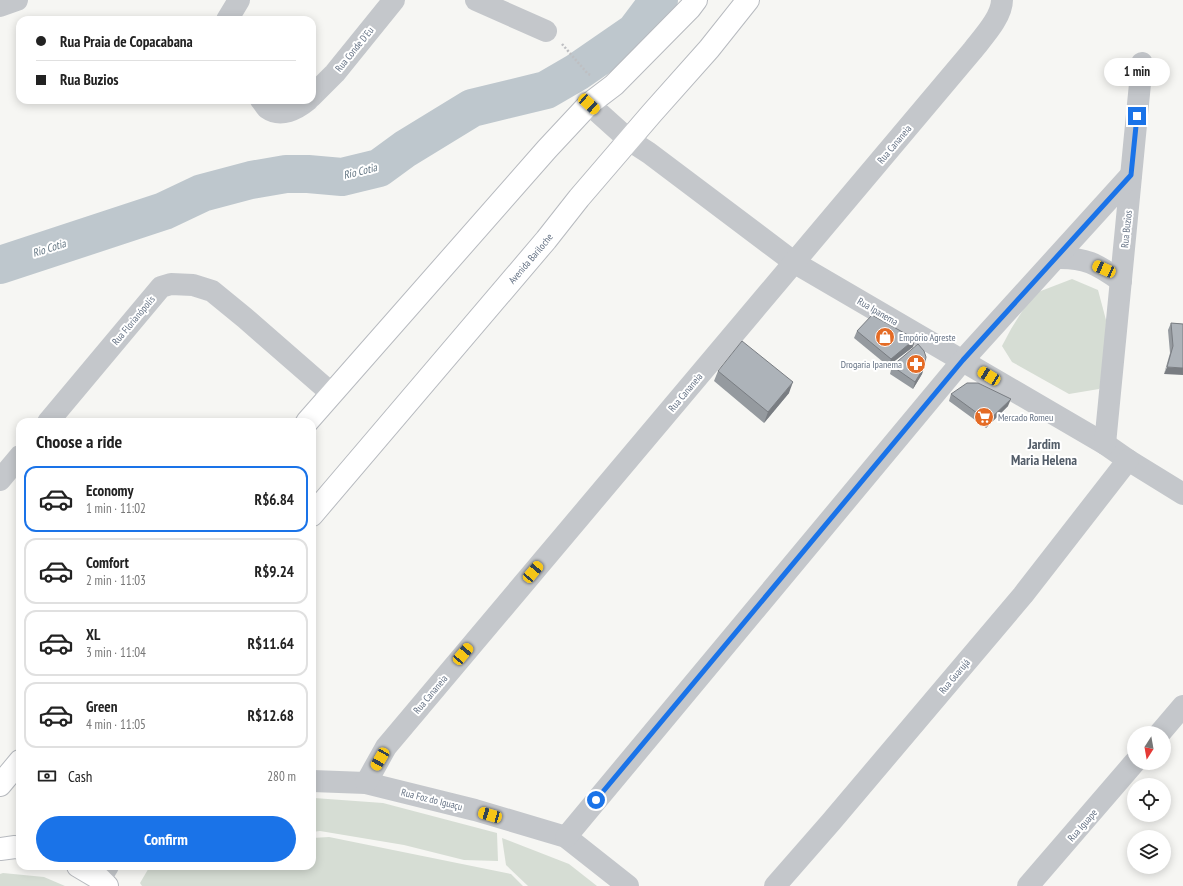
<!DOCTYPE html>
<meta charset="utf-8">
<style>
body{margin:0;font-family:"PT Sans Narrow",sans-serif;background:#f6f6f6;color:#222;height:100vh;display:flex;flex-direction:column;font-size:15px;white-space:nowrap}
*{box-sizing:border-box;margin:0}
p{font-size:13px;color:#767676}
.icon{flex:none;width:22px;height:22px;fill:none;stroke:currentColor;stroke-width:2;stroke-linecap:round;stroke-linejoin:round}
.map{position:relative;flex:1;overflow:hidden}
.sheet{position:absolute;left:16px;top:418px;width:300px;height:452px;display:flex;flex-direction:column;background:#fff;border-radius:12px;box-shadow:0 2px 10px #0003}
.sheet>*{flex:none}
.hud{position:absolute;left:16px;top:16px;width:300px;height:88px;border-radius:12px;box-shadow:0 2px 10px #0003;display:grid;align-content:center;height:88px;padding:0 20px;background:#fff}
.needle{width:26px;rotate:191deg}
.fabs{position:absolute;left:1127px;top:726px;display:grid;gap:8px}
.fabs a{display:grid;place-items:center;width:44px;height:44px;border-radius:50%;background:#fff;box-shadow:0 2px 10px #0003;font-size:20px}
.end{position:absolute;width:18px;height:18px;margin:-9px;border:5px solid #1a73e8;background:#fff;box-shadow:0 0 0 2px #fff}
.from{border-radius:50%}
.bubble{position:absolute;height:28px;border-radius:14px;background:#fff;box-shadow:0 2px 10px #0003;font-size:13px;font-weight:600;line-height:28px;text-align:center}
.car{position:absolute;width:12px;height:24px;margin:-12px -6px;border-radius:5px;box-shadow:0 0 3px 1px #0007;background:linear-gradient(#f5c518 24%,#345 0 40%,#f5c518 0 76%,#345 0 86%,#f5c518 0)}
.hud b{display:flex;align-items:center;gap:14px;height:38px;font-size:15px}
.hud b+b{border-top:1px solid #e0e0e0}
.hud i{width:10px;height:10px;background:#222}
ul{padding:0;list-style:none}
li{display:flex;align-items:center;gap:12px;height:66px;margin:0 8px 6px;padding:0 12px;border:2px solid #e0e0e0;border-radius:12px}
li div{flex:1}
li b{display:block;font-size:15px}
li em{font-style:normal;font-weight:600}
li.active{border-color:#1a73e8}
li>.icon{width:36px;height:36px;stroke-width:1.5}
h2{padding:0 20px;font-size:18px;line-height:48px}
.pay{display:flex;align-items:center;gap:10px;height:44px;padding:0 20px;font-size:15px}
.pay p{margin-inline-start:auto}
.primary-button{display:flex;gap:8px;margin-top:auto;padding:8px 20px}
.primary-button a{flex:1;height:46px;border-radius:24px;background:#1a73e8;color:#fff;font-size:16px;font-weight:600;line-height:46px;text-align:center}
.map>svg:first-child{display:block}
</style>
<div class="map">
<svg width="1183" height="886" viewBox="0 0 1183 886">
<rect width="100%" height="100%" fill="#f6f6f3"/>
<!-- green -->
<g fill="#d6ddd4">
<path d="M 1072,279 L 1098,290 L 1106,320 L 1105,379 L 1099,389 L 1069,394 L 1012,362 L 1002,346 L 1011,329 L 1033,294 Z"/>
<path d="M 314,798 L 383,803 L 497,833 L 498,861 L 464,860 L 404,845 L 320,831 L 312,832 L 312,799 Z"/>
<path d="M 329,837 L 511,874 L 523,886 L 142,886 L 140,883 L 150,866 L 312,866 L 312,838 Z"/>
<path d="M 502,838 L 569,864 L 597,886 L 528,886 L 506,865 Z"/>
<path d="M 3,873 L 44,877 L 65,886 L 0,886 L 0,874 Z"/>
</g>
<g fill="none" stroke-linecap="round" stroke-linejoin="round">
<!-- river -->
<path stroke="#bec7cd" stroke-width="38" d="M 0,265 L 164,211 L 202,193 L 251,180 L 286,174 L 308,174 L 342,177 L 379,168 L 405,149 L 472,108 L 546,90 L 577,72 L 635,32 L 659,0"/>
<!-- major casing -->
<g stroke="#b7babf" stroke-width="24">
<g id="major">
<path d="M 307,422 L 547,149 L 589,104 L 614,85 L 690,8 L 696,0"/>
<path id="s1" d="M 312,515 L 546,240 L 579,198 L 652,113 L 709,49 L 748,0"/>
<path d="M 0,785 L 20,761"/>
<path d="M 0,849 L 15,847 L 20,848"/>
<path d="M 78,866 L 100,879 L 107,886"/>
</g>
</g>
<!-- path -->
<path stroke="#bebfc2" stroke-width="2.5" stroke-dasharray="2 2" stroke-linecap="butt" d="M 562,44 L 588,74 L 591,75"/>
<!-- minor -->
<g stroke="#c4c7cb" stroke-width="22">
<path d="M 476,0 L 546,31"/>
<path d="M 0,6 L 17,0"/>
<path d="M 227,20 L 239,0"/>
<path d="M 312,96 L 335,73 L 394,0"/>
<path d="M 261,100 C 263,102 265,106 267,108 C 281,118 297,109 308,100"/>
<path d="M 589,104 L 629,140 L 649,153 L 795,263 L 1105,444 L 1128,460 L 1183,494"/>
<path d="M 1056,258 C 1085,257 1097,264 1121,281"/>
<path d="M 48,422 L 161,287 L 171,284 L 193,285 L 212,291 L 245,318 L 331,393"/>
<path d="M 1105,444 L 1142,63"/>
<path d="M 0,480 L 20,456"/>
<path d="M 1160,733 L 1183,706"/>
<path d="M 312,781 L 366,783 L 475,810 L 566,837 L 628,886"/>
<path d="M 366,783 L 386,747 L 973,50 C 983,37 1002,17 1002,0"/>
<path d="M 566,837 L 963,360 L 1131,175"/>
<path d="M 100,879 L 108,866"/>
<path d="M 775,886 L 831,822 L 1023,595 L 1128,460"/>
<path d="M 1028,886 L 1134,763"/>
</g>
<!-- major -->
<use href="#major" stroke="#fff" stroke-width="22"/>
</g>
<!-- wall -->
<g fill="#959a9f">
<path d="M 1171,323 L 1183,324 L 1164,374 L 1170,353 L 1168,330 Z"/>
<path d="M 857,331 L 915,339 L 913,347 L 888,366 L 854,338 Z"/>
<path d="M 892,366 L 924,367 L 922,374 L 913,389 L 890,374 Z"/>
<path d="M 718,371 L 789,393 L 764,423 L 714,381 Z"/>
<path d="M 951,394 L 1008,406 L 986,428 L 949,401 Z"/>
</g>
<!-- shaded-wall -->
<g fill="#797d82">
<path d="M 915,339 L 913,347 L 888,366 L 891,359 Z"/>
<path d="M 924,367 L 922,374 L 913,389 L 915,382 Z"/>
<path d="M 1167,367 L 1183,368 L 1183,375 L 1164,374 Z"/>
<path d="M 793,382 L 789,393 L 764,423 L 768,412 Z"/>
<path d="M 1011,399 L 1008,406 L 986,428 L 988,421 Z"/>
</g>
<!-- building -->
<g fill="#adb3b9" stroke="#797d82">
<path d="M 872,315 L 915,339 L 891,359 L 857,331 Z"/>
<path d="M 1171,323 L 1183,324 L 1183,368 L 1167,367 L 1173,346 Z"/>
<path d="M 742,341 L 793,382 L 768,412 L 718,371 Z"/>
<path d="M 918,344 L 924,351 L 926,357 L 924,367 L 915,382 L 892,366 Z"/>
<path d="M 967,383 L 978,383 L 1011,399 L 988,421 L 951,394 Z"/>
</g>
<g fill="none" stroke-linecap="round" stroke-linejoin="round">
<!-- route -->
<path stroke="#1a73e8" stroke-width="5" d="M 596,800 L 963,360 L 1131,175 L 1137,116"/>
</g>
<!-- icons -->
<defs>
<g id="shop-disc" transform="scale(1)"><circle r="9.5" fill="#e46b25" stroke="#fff"/><path d="M-5-2.5h2.3a2.7 3.5 0 0 1 5.4 0H5L5.5 6h-11ZM-1.5-2.5h3a1.5 2.3 0 0 0-3 0Z" fill="#fff"/></g>
<g id="pharmacy-disc" transform="scale(1)"><circle r="9.5" fill="#e46b25" stroke="#fff"/><path d="M-2-6h4v4h4v4h-4v4h-4v-4h-4v-4h4Z" fill="#fff"/></g>
<g id="supermarket-disc" transform="scale(1)"><circle r="9.5" fill="#e46b25" stroke="#fff"/><path d="M-6-5.5h2.5l.6 2H6L4.5 2H-2.5L-4.4-4H-6ZM-1.5 3.2a1.3 1.3 0 1 0 .1 0ZM3 3.2a1.3 1.3 0 1 0 .1 0Z" fill="#fff"/></g>
</defs>
<g fill-rule="evenodd">
<use href="#shop-disc" x="885" y="337"/>
<use href="#pharmacy-disc" x="916" y="364"/>
<use href="#supermarket-disc" x="984" y="417"/>
</g>
<g text-anchor="middle" stroke-width="4" stroke-linejoin="round" paint-order="stroke">
<!-- street labels -->
<g font-size="10" fill="#657284" stroke="#fff">
<text transform="translate(354 49) rotate(-51)" y="4">Rua Conde D'Eu</text>
<text transform="translate(894 144) rotate(-50)" y="4">Rua Cananeia</text>
<text transform="translate(1126 229) rotate(-84)" y="4">Rua Buzios</text>
<text dy="4" stroke="none"><textPath href="#s1" startOffset="337">Avenida Bariloche</textPath></text>
<text transform="translate(878 311) rotate(30)" y="4">Rua Ipanema</text>
<text transform="translate(133 320) rotate(-50)" y="4">Rua Florianópolis</text>
<text transform="translate(685 392) rotate(-50)" y="4">Rua Cananeia</text>
<text transform="translate(954 676) rotate(-50)" y="4">Rua Guarujá</text>
<text transform="translate(430 694) rotate(-50)" y="4">Rua Cananeia</text>
<text transform="translate(432 799) rotate(14)" y="4">Rua Foz do Iguaçu</text>
<text transform="translate(1082 825) rotate(-49)" y="4">Rua Iguape</text>
</g>
<!-- poi labels -->
<g font-size="10" fill="#657284" stroke="#fff" text-anchor="start">
<text x="899" y="341">Empório Agreste</text>
<text x="902" y="368" text-anchor="end">Drogaria Ipanema</text>
<text x="998" y="421">Mercado Romeu</text>
</g>
<!-- water labels -->
<g font-size="11" font-style="italic" fill="#617481" stroke="#fff">
<text transform="translate(360 171) rotate(-14)" y="4">Rio Cotia</text>
<text transform="translate(49 248) rotate(-18)" y="4">Rio Cotia</text>
</g>
<!-- district labels -->
<g font-size="14" font-weight="bold" fill="#535d69" stroke="#fff">
<text x="1044" y="449">Jardim<tspan x="1044" dy="16">Maria Helena</tspan></text>
</g>
</g>
</svg>
<div class="fabs">
<a><svg class="needle" viewBox="-14 -14 28 28"><path d="M0-13l5 13h-10z" fill="#e53935"/><path d="M0 13l5-13h-10z" fill="#767676"/></svg></a>
<a><svg class="icon" aria-label="locate" viewBox="0 0 24 24"><circle cx="12" cy="12" r="6"/><path d="M12 2v4M12 18v4M2 12h4M18 12h4"/></svg></a>
<a><svg class="icon" aria-label="layers" viewBox="0 0 24 24"><path d="M12 4l9 5-9 5-9-5zM3 14l9 5 9-5"/></svg></a>
</div>
<i class="end from" style="left:596px;top:800px"></i>
<i class="end" style="left:1137px;top:116px"></i>
<div class="bubble" style="left:1104px;top:58px;width:66px">1 min</div>
<i class="car" style="left:589px;top:104px;rotate:132deg"></i>
<i class="car" style="left:1104px;top:269px;rotate:294deg"></i>
<i class="car" style="left:989px;top:376px;rotate:301deg"></i>
<i class="car" style="left:533px;top:572px;rotate:40deg"></i>
<i class="car" style="left:463px;top:654px;rotate:40deg"></i>
<i class="car" style="left:380px;top:759px;rotate:210deg"></i>
<i class="car" style="left:490px;top:815px;rotate:286deg"></i>
<div class="hud">
<b><i class="from"></i>Rua Praia de Copacabana</b>
<b><i></i>Rua Buzios</b>
</div>
<section class="sheet">
<h2>Choose a ride</h2>
<ul>
<li class="active"><svg class="icon" aria-label="car" viewBox="0 0 24 24"><path d="M5 17H2v-5l4-1 3-4h7l3 4 3 1v5h-3M9 17h6M6 11h13"/><circle cx="7" cy="17" r="2"/><circle cx="17" cy="17" r="2"/></svg><div><b>Economy</b><p>1 min · 11:02</p></div><em>R$6.84</em></li>
<li><svg class="icon" aria-label="car" viewBox="0 0 24 24"><path d="M5 17H2v-5l4-1 3-4h7l3 4 3 1v5h-3M9 17h6M6 11h13"/><circle cx="7" cy="17" r="2"/><circle cx="17" cy="17" r="2"/></svg><div><b>Comfort</b><p>2 min · 11:03</p></div><em>R$9.24</em></li>
<li><svg class="icon" aria-label="car" viewBox="0 0 24 24"><path d="M5 17H2v-5l4-1 3-4h7l3 4 3 1v5h-3M9 17h6M6 11h13"/><circle cx="7" cy="17" r="2"/><circle cx="17" cy="17" r="2"/></svg><div><b>XL</b><p>3 min · 11:04</p></div><em>R$11.64</em></li>
<li><svg class="icon" aria-label="car" viewBox="0 0 24 24"><path d="M5 17H2v-5l4-1 3-4h7l3 4 3 1v5h-3M9 17h6M6 11h13"/><circle cx="7" cy="17" r="2"/><circle cx="17" cy="17" r="2"/></svg><div><b>Green</b><p>4 min · 11:05</p></div><em>R$12.68</em></li>
</ul>
<div class="pay"><svg class="icon" aria-label="cash" viewBox="0 0 24 24"><path d="M3 7h18v10H3z"/><circle cx="12" cy="12" r="2"/></svg>Cash<p>280 m</p></div>
<div class="primary-button"><a>Confirm</a></div>
</section>
</div>
